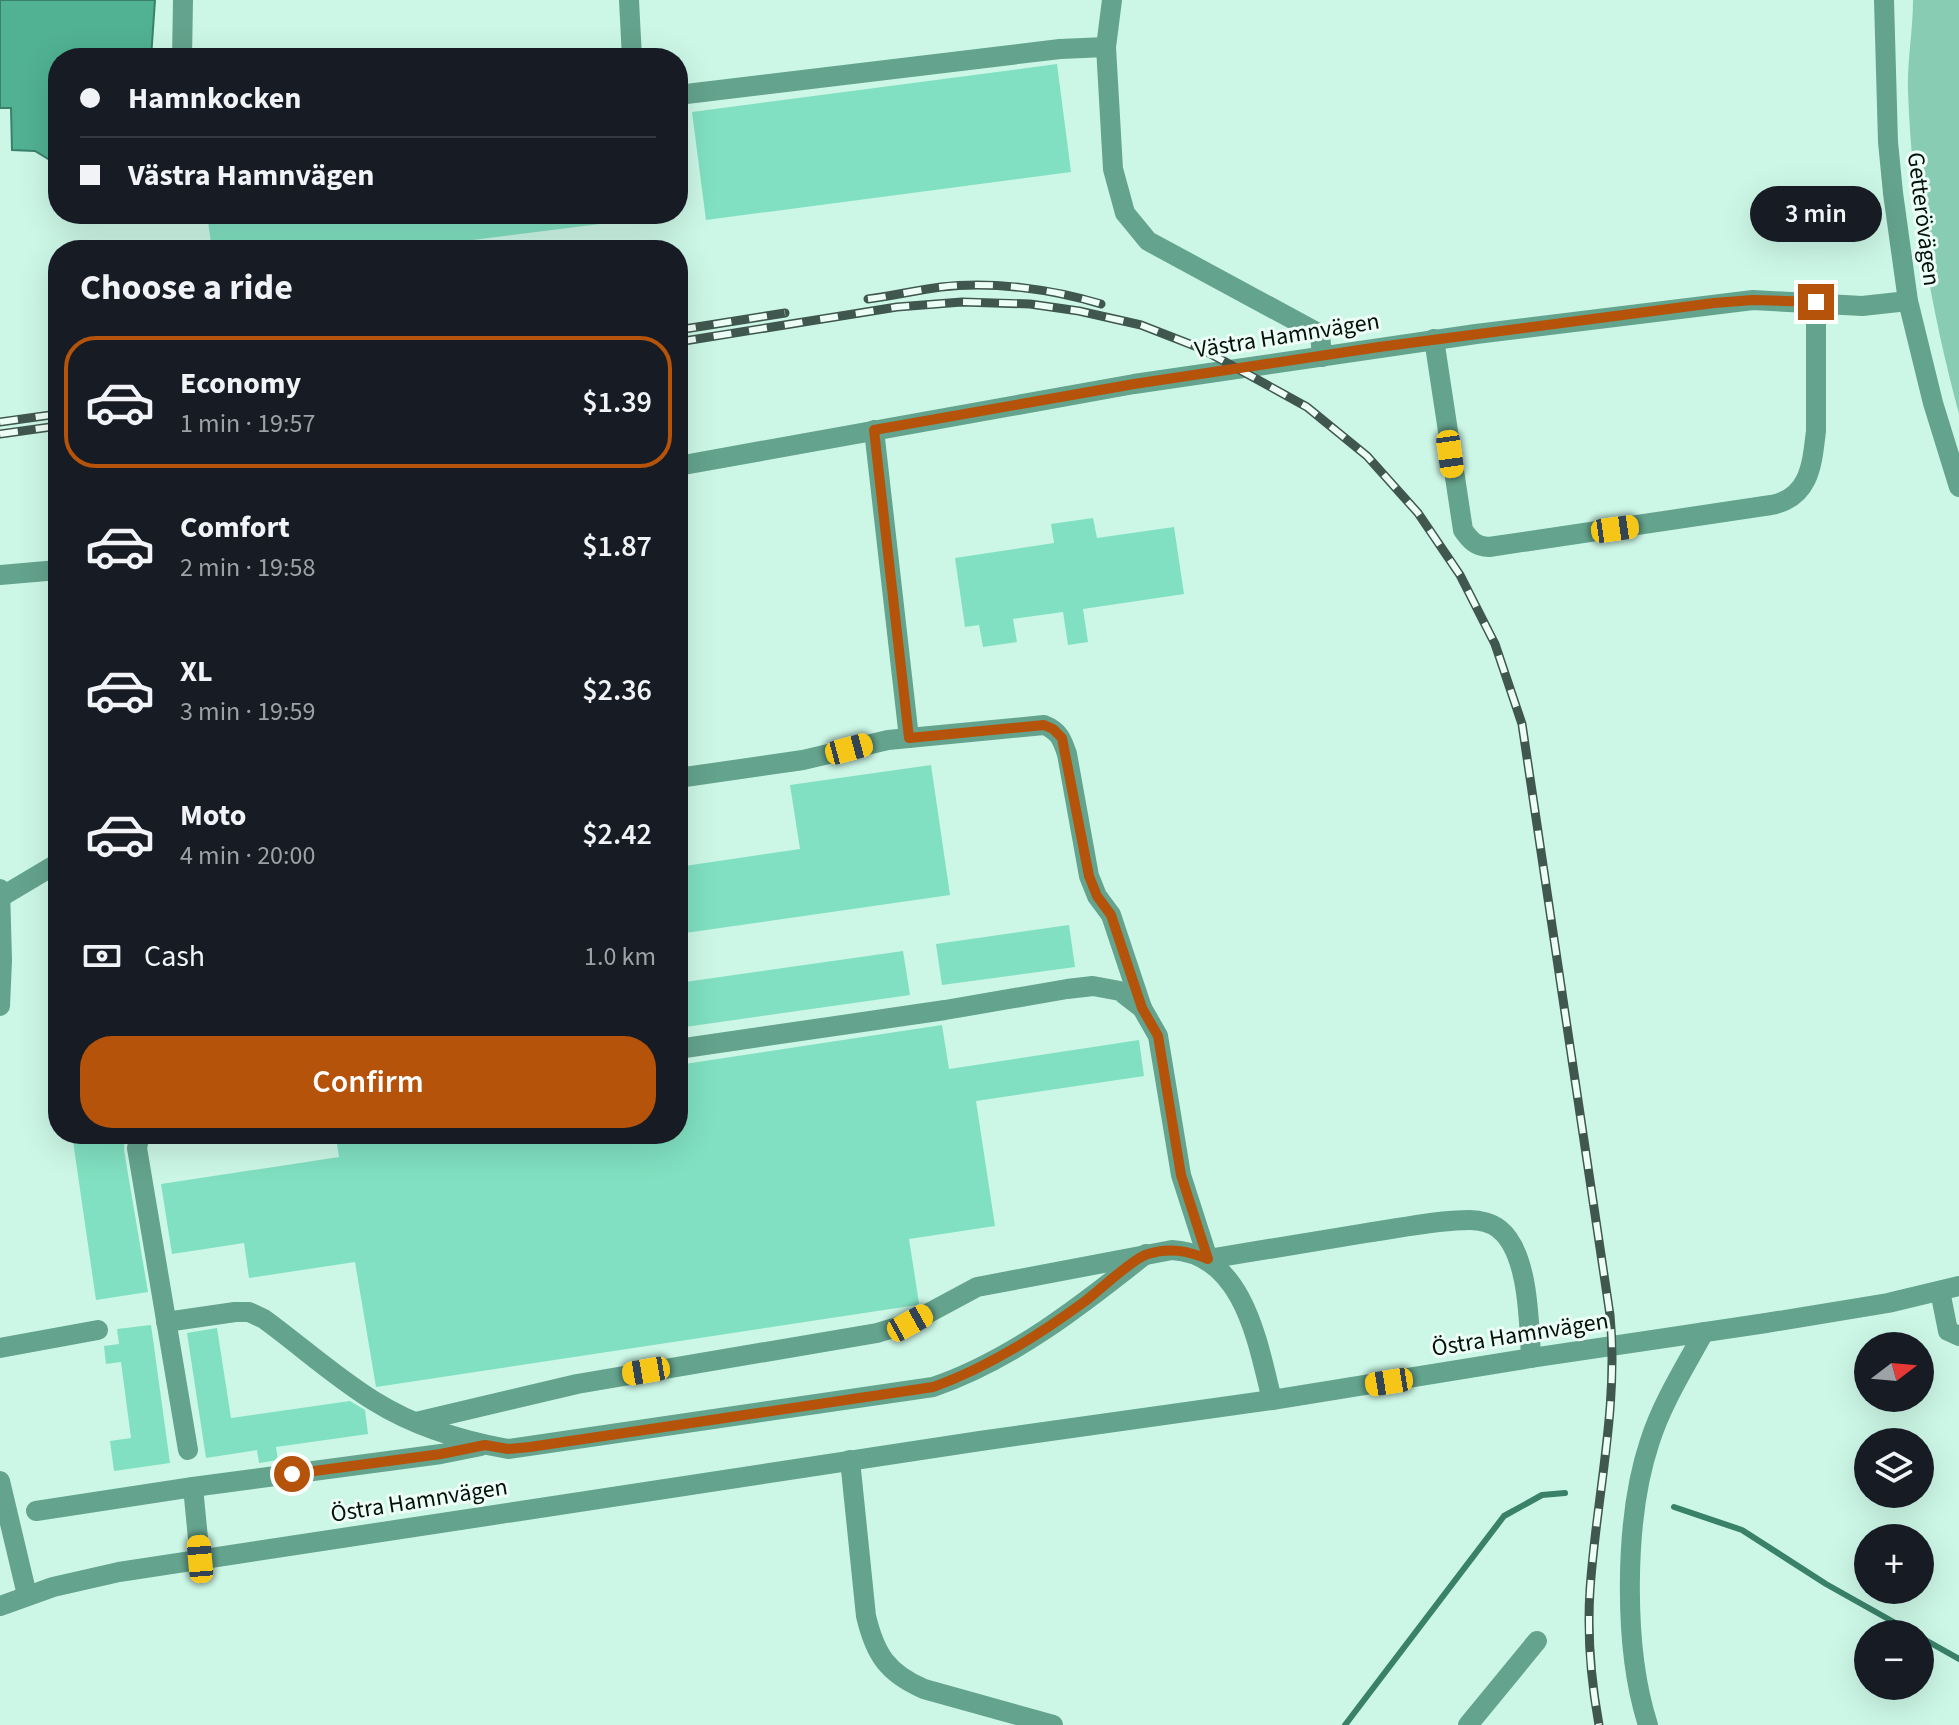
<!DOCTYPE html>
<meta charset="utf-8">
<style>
body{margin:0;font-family:"Source Sans 3",sans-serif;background:#242831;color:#f1f3f6;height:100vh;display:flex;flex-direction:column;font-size:30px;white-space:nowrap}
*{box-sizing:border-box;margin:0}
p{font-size:26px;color:#9ea1a6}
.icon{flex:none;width:44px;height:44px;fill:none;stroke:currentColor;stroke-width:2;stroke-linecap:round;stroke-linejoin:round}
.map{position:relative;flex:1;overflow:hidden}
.drawer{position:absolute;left:48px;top:240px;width:640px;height:904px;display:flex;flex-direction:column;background:#171b24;border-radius:32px;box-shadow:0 8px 32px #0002}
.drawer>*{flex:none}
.top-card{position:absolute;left:48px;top:48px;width:640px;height:176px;border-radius:32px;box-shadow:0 8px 32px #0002;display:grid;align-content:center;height:176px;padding:0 32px;background:#171b24}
.needle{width:52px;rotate:74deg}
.fabs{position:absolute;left:1854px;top:1332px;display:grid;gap:16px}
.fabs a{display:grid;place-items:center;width:80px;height:80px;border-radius:50%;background:#171b24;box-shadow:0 8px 32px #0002;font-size:40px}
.end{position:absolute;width:36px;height:36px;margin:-18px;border:10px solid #b45309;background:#fff;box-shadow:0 0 0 4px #fff}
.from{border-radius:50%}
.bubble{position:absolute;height:56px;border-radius:28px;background:#171b24;box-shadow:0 8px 32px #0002;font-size:26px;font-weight:600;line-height:56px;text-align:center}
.car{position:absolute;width:24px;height:48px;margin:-24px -12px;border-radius:10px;box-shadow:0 0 6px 2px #0007;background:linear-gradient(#f5c518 24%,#345 0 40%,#f5c518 0 76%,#345 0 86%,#f5c518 0)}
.top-card b{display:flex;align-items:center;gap:28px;height:76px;font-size:30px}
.top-card b+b{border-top:2px solid #363941}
.top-card i{width:20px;height:20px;background:#f1f3f6}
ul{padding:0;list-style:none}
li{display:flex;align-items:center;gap:24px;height:132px;margin:0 16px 12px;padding:0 16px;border:4px solid transparent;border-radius:32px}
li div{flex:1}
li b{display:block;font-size:30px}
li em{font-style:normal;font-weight:600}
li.selected{border-color:#b45309}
li>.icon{width:72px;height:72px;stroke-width:1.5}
h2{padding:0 32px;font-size:36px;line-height:96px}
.pay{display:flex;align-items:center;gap:20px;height:88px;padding:0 32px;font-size:30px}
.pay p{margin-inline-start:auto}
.action{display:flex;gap:16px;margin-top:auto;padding:16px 32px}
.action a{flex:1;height:92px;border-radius:32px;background:#b45309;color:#fff;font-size:32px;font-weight:600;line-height:92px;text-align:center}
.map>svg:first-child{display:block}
</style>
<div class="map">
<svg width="1959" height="1725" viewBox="0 0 1959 1725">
<rect width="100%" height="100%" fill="#ccf7e7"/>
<!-- green -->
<path fill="#88ccb4" d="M 1913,0 L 1959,0 L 1959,414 C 1931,310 1912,201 1908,92 C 1907,62 1913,31 1913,0 Z"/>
<!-- water -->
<path fill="#51b193" stroke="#3a816a" stroke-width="2" d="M 0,0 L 155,0 L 151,58 L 58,58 L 58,165 L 35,151 L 12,150 L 11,108 L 0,108 Z"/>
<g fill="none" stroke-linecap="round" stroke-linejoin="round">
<!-- stream -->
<g stroke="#3a816a" stroke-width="6">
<path d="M 1674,1507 L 1742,1530 L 1826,1584 L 1915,1634"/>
<path d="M 1920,1637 L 1959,1659"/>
<path d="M 1345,1725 L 1504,1516 L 1542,1495 L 1565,1493"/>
</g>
</g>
<!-- building -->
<g fill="#81e0c1">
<path d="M 1057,64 L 1071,172 L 706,220 L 692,112 Z"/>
<path d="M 207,214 L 600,214 L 600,224 L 394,250 L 212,250 Z"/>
<path d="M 1093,518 L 1097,538 L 1174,527 L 1184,594 L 1083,609 L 1088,642 L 1068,645 L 1063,612 L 1013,619 L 1017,642 L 983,647 L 979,625 L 965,627 L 955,558 L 1054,543 L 1051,524 Z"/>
<path d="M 931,765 L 950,895 L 678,934 L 678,867 L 800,849 L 790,785 Z"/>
<path d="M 1069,925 L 1075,967 L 942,985 L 936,944 Z"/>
<path d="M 903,951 L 910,995 L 678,1028 L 678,983 Z"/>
<path d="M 942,1025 L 949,1069 L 1139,1040 L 1144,1076 L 976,1101 L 995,1226 L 909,1239 L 919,1303 L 917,1305 L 376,1387 L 355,1262 L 249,1278 L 244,1243 L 172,1254 L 161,1184 L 339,1157 L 336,1137 L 356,1134 L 678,1134 L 678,1065 Z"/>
<path d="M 72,1134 L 125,1134 L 124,1150 L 148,1292 L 96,1300 Z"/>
<path d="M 151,1325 L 170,1463 L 114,1471 L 110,1441 L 131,1438 L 121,1362 L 106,1364 L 104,1346 L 119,1344 L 117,1329 Z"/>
<path d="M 217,1328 L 231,1418 L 350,1401 L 365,1410 L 368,1434 L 276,1447 L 278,1460 L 259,1463 L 257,1450 L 206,1458 L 187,1333 Z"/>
</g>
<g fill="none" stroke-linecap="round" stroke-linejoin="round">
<!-- minor -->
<g stroke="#64a38d" stroke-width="20">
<path d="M 629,0 L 632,58"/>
<path d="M 1112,0 L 1106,47 L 1113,169 L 1125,213 L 1148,241 L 1320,334 L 1322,357"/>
<path d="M 1884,0 L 1888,142 L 1893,193 L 1908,301 L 1933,403 L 1959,487"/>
<path d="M 182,58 L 183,0"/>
<path d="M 678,95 L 1060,49 L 1106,47"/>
<path d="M 1434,339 L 1463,530 C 1470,540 1476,547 1489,547 L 1771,505 C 1810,498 1812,464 1816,431 L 1816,302"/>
<path d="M 874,430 L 909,738"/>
<path d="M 678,466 L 1134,384 L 1476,334 L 1753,300 L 1862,306 L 1908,301"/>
<path d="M 0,575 L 58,570"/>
<path d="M 678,778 L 803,760 L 888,740 L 1044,725 C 1059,731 1062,739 1067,754 L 1089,876 L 1097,896 L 1111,915 L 1142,1008"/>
<path d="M 0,889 L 2,960 L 0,1006"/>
<path d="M 1,897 L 58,863"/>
<path d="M 678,1049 L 945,1010 L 1067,989 L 1093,986 L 1120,991 L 1142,1008 L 1158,1036 L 1181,1175 L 1208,1259 C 1261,1250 1314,1242 1366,1233 C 1401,1228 1436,1220 1470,1220 C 1480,1220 1492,1223 1499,1229 C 1529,1252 1529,1323 1531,1358"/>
<path d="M 140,1134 L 137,1148 L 188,1450"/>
<path d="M 1940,1291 L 1948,1331 L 1959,1336"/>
<path d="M 166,1322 L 235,1312 L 249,1312 L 264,1319 C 301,1346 335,1377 374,1401 C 414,1426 463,1441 508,1449 L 933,1387 C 1012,1360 1082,1305 1146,1254"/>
<path d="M 0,1348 L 98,1330"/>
<path d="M 416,1422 L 577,1384 L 877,1333 L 910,1323 L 977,1287 L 1172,1250 C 1244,1254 1258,1344 1272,1400"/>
<path d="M 850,1460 L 866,1616 C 875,1654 887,1673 924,1689 L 1053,1725"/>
<path d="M 0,1481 L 27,1595"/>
<path d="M 36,1511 L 193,1487"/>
<path d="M 200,1559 L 193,1487 L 441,1454 L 481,1446"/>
<path d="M 0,1606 L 53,1587 L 119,1572 L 980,1441 L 1272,1400 L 1531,1358 L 1766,1323 L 1888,1303 L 1959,1286"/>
<path d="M 1468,1725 L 1537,1641"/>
<path d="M 1648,1725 C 1623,1648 1624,1518 1650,1441 C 1662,1403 1685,1367 1704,1332"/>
</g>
<!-- rail casing -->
<g stroke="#40574f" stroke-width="9">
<g id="rail">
<path d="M 868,299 C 892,296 917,290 941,287 C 992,281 1052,289 1101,304"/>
<path d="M 678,330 L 785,313"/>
<path d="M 678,342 L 897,307 L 962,302 L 1030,304 L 1079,311 L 1141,325 L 1200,348 L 1307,407 L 1367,456 L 1418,513 L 1460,575 L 1495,644 L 1522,724 L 1610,1315 C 1619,1407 1596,1499 1590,1590 C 1587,1636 1591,1681 1599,1725"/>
<path d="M 0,422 L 58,414"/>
<path d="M 0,434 L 58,426"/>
</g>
</g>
<!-- rail -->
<use href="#rail" stroke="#edfef7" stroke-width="6" stroke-dasharray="18" stroke-linecap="butt"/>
</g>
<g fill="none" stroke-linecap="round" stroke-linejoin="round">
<!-- route -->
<path stroke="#b45309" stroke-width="10" d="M 292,1474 L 441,1454 L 485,1445 L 508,1449 L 530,1447 L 933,1387 C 987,1368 1039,1335 1084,1302 C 1099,1291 1133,1258 1148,1254 C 1169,1247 1188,1251 1208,1259 L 1181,1175 L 1158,1036 L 1142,1008 L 1111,915 L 1097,896 L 1089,876 L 1062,738 L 1053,729 L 1044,725 L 909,738 L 874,430 L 1134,384 L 1379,347 L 1714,303 L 1753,300 L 1816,302"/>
</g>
<g text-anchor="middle" stroke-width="6" stroke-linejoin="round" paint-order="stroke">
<!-- street labels -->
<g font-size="24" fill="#03100c" stroke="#edfef7">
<text transform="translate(1924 219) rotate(83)" y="8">Getterövägen</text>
<text transform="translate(1287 335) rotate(-9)" y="8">Västra Hamnvägen</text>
<text transform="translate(1520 1334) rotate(-9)" y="8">Östra Hamnvägen</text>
<text transform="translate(419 1500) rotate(-9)" y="8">Östra Hamnvägen</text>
</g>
</g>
</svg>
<div class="fabs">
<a><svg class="needle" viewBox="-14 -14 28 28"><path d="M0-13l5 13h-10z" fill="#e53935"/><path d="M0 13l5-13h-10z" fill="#9ea1a6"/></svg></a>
<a><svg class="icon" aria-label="layers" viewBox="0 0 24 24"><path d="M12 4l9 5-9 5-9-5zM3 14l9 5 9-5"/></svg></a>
<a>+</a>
<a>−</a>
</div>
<i class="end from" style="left:292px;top:1474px"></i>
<i class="end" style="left:1816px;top:302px"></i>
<div class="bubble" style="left:1750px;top:186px;width:132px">3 min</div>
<i class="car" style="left:1450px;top:454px;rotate:172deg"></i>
<i class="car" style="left:1615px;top:529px;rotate:82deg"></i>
<i class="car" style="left:849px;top:749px;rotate:75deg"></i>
<i class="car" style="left:910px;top:1323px;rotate:61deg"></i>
<i class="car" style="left:646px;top:1371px;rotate:260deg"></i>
<i class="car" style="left:1389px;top:1382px;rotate:261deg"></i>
<i class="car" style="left:200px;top:1559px;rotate:355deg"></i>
<div class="top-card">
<b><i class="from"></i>Hamnkocken</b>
<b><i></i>Västra Hamnvägen</b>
</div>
<section class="drawer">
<h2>Choose a ride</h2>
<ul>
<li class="selected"><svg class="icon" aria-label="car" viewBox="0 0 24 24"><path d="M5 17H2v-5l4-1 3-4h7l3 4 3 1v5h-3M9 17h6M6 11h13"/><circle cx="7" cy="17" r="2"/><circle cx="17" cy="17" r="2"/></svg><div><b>Economy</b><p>1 min · 19:57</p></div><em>$1.39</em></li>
<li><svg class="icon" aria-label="car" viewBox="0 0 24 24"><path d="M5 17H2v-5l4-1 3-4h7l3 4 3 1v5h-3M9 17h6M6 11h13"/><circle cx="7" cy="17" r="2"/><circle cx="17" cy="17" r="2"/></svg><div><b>Comfort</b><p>2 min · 19:58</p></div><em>$1.87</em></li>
<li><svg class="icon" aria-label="car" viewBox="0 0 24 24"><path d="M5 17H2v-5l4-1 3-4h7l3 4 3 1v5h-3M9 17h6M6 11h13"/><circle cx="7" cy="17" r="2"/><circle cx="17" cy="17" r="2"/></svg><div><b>XL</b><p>3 min · 19:59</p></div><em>$2.36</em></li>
<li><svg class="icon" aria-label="car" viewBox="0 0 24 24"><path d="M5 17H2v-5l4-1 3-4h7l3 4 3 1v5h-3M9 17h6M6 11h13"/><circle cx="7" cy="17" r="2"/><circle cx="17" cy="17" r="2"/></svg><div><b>Moto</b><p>4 min · 20:00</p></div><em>$2.42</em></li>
</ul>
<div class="pay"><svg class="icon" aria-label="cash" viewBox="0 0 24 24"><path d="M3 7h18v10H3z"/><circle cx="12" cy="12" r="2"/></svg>Cash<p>1.0 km</p></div>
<div class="action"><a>Confirm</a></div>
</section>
</div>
